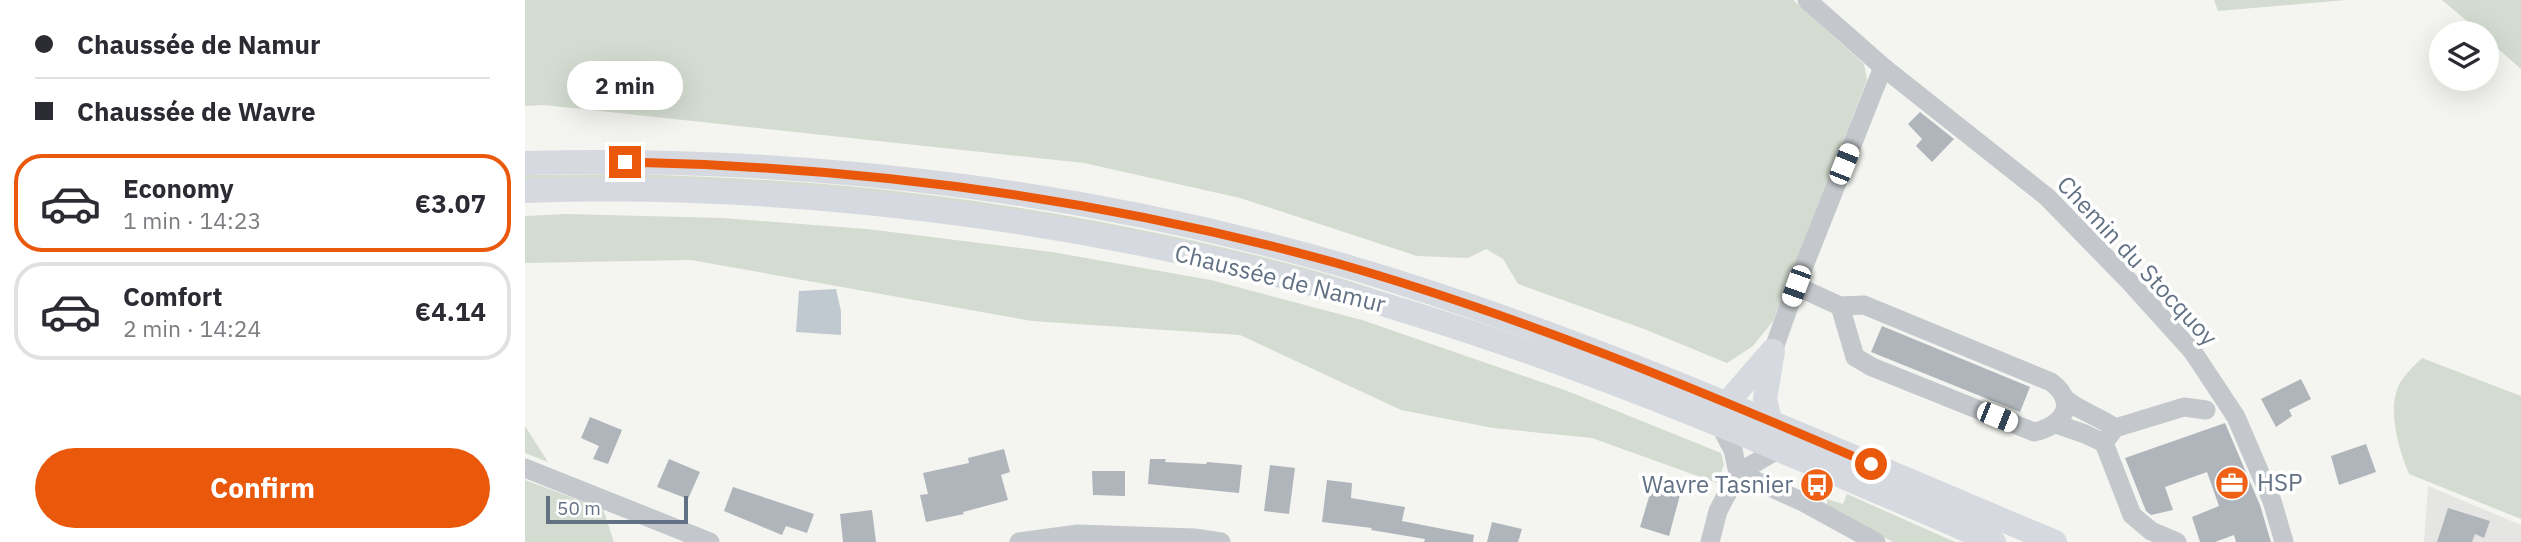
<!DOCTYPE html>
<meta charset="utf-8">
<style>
body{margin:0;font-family:"IBM Plex Sans",sans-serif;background:#f7f7f7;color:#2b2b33;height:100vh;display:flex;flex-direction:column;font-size:26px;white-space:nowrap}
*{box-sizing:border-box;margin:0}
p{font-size:23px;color:#7c7c81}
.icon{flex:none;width:38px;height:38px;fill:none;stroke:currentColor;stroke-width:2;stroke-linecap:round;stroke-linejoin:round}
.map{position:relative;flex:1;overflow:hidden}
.drawer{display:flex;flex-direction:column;background:#fff;width:525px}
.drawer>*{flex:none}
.banner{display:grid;align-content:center;height:154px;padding:0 35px;background:#fff}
.fabs{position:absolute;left:1904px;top:21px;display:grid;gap:14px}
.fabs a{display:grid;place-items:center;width:70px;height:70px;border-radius:50%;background:#fff;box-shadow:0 7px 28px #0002;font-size:35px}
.scale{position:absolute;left:21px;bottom:18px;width:142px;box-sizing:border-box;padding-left:7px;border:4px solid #627184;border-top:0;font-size:19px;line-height:24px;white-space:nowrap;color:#627184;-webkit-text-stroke:5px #fff;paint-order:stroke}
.end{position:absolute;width:32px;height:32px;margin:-16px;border:9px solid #ea580c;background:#fff;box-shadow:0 0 0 4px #fff}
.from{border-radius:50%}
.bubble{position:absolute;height:49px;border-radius:24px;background:#fff;box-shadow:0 7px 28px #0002;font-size:23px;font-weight:700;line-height:49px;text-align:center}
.car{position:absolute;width:21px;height:42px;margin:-21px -10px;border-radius:9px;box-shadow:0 0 5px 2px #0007;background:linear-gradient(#fff 24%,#345 0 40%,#fff 0 76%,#345 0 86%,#fff 0)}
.banner b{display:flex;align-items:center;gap:24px;height:66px;font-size:26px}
.banner b+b{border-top:2px solid #e1e1e2}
.banner i{width:18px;height:18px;background:#2b2b33}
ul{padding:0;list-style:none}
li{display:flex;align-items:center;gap:21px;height:98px;margin:0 14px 10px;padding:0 21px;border:4px solid #e1e1e2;border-radius:28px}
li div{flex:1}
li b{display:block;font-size:26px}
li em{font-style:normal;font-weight:700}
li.current{border-color:#ea580c}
li>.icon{width:63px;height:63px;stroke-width:1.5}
.cta{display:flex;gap:14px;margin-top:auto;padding:14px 35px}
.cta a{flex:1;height:80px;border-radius:42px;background:#ea580c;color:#fff;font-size:28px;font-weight:700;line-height:80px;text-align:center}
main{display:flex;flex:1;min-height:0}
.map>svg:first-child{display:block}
</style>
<main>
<section class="drawer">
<div class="banner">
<b><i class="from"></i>Chaussée de Namur</b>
<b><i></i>Chaussée de Wavre</b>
</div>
<ul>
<li class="current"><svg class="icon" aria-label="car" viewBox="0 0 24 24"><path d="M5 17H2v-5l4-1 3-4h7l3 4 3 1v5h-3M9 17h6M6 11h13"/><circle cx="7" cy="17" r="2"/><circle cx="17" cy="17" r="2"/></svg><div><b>Economy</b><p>1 min · 14:23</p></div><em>€3.07</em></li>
<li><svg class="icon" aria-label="car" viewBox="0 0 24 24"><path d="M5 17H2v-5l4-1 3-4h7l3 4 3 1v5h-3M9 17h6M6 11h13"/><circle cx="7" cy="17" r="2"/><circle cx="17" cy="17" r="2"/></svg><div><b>Comfort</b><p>2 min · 14:24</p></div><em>€4.14</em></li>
</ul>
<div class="cta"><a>Confirm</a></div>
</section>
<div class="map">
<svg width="1996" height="542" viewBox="0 0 1996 542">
<rect width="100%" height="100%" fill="#f4f5f0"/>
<!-- built -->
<path fill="#e5e6e4" d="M 1903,486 L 1996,525 L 1996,542 L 1899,542 Z"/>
<!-- green -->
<g fill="#d4dcd1">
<path d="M 0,0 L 1268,0 L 1339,64 L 1342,80 L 1248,321 L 1228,346 L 1202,363 L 1119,329 L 993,284 L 978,259 L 961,249 L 943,258 L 892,256 L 715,198 L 559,163 L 19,105 L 0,106 Z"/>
<path d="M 1689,0 L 1821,0 L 1693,11 Z"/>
<path d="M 1917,0 L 1996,0 L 1996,69 L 1962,39 L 1962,33 L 1956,33 Z"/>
<path d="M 115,174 C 177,177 238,179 300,184 C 418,194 535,212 651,237 C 720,252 789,268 855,291 L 675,247 L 0,180 L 0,175 Z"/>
<path d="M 41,214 L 198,218 L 342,229 L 527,252 L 686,280 L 837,320 L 1045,392 L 1196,453 L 1199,465 L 1192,483 L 1067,438 L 968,428 L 876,410 L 715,335 L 507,321 L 166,260 L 0,263 L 0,216 Z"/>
<path d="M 1897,358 L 1996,396 L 1996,519 L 1884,474 C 1874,450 1861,408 1875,383 C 1880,374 1890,365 1897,358 Z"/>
<path d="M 0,426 L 23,462 L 0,453 Z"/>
<path d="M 0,480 L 78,509 L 89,542 L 0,542 Z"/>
<path d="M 1322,494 L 1430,542 L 1368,542 L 1307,511 L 1302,505 L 1302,499 L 1318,504 Z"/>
</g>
<!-- water -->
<path fill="#bfc9cf" d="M 311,289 L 316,311 L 316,335 L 271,332 L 274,291 Z"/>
<!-- building -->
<g fill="#afb5bb">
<path d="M 1395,112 L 1429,139 L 1407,162 L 1391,146 L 1397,139 L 1383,124 Z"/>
<path d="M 1357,326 L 1505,387 L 1495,412 L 1346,352 Z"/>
<path d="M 1776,379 L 1786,399 L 1764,410 L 1767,416 L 1751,427 L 1736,399 Z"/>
<path d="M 65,417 L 97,430 L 83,464 L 68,459 L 74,446 L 56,438 Z"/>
<path d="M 1700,423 L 1735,505 L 1746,542 L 1711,542 L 1709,535 L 1690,542 L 1675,542 L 1667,517 L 1694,506 L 1682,472 L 1640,487 L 1648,510 L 1626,515 L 1621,511 L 1600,458 Z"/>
<path d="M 1841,444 L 1851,472 L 1814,485 L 1806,456 Z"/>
<path d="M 479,449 L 485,472 L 476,475 L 483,500 L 438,512 L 439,514 L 401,522 L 395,495 L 403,494 L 398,473 L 444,463 L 443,458 Z"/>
<path d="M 144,459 L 175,472 L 163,499 L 132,487 Z"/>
<path d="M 625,459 L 641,459 L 640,462 L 681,464 L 682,462 L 717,465 L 714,493 L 623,484 Z"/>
<path d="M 745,465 L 770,468 L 764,514 L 739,511 Z"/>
<path d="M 567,471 L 600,471 L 600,496 L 568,495 Z"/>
<path d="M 802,480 L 827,483 L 826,498 L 880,507 L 877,521 L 949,535 L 948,542 L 899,542 L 900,539 L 846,530 L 847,528 L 797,522 Z"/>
<path d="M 208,487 L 289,514 L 282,533 L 261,526 L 257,535 L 199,511 Z"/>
<path d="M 1127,487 L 1155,495 L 1144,536 L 1115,527 Z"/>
<path d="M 1923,508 L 1965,521 L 1959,538 L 1950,534 L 1947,542 L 1912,542 Z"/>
<path d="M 347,510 L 351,542 L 318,542 L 315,514 Z"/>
<path d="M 967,522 L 997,529 L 993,542 L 962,542 Z"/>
</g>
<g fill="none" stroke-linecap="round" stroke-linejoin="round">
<!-- minor -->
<g stroke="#c4c7cb" stroke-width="19">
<path d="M 1282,0 L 1358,67 L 1522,197 L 1602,279 L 1668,352 L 1711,417 L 1747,501 L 1759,542"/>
<path d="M 1271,286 L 1315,306"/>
<path d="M 1339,305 L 1526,382 C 1554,403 1538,426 1509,432 L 1347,367 L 1330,357 L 1315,306 Z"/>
<path d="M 1248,351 L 1271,286 L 1358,67"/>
<path d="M 1539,398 C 1554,411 1573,416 1590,428"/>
<path d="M 1531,424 L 1560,434 L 1579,443"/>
<path d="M 1196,427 L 1208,450 L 1213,473"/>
<path d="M 0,468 L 185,542"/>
<path d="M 1213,473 L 1276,501 L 1351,542"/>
<path d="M 494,542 L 553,534 L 669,538 L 696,542"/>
<path d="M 1185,542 L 1193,511 L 1213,473 L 1252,450"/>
<path d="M 1652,542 L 1626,531 L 1607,515 L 1579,443 L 1590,428 L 1659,407 L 1681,410"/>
</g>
<!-- major -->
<g stroke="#d6d9df" stroke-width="24">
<path d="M 0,163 C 292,155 598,194 876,283 C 1100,354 1314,452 1530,542"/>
<path d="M 0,191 C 296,181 617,227 899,317 C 1094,378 1282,461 1469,542"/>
<path d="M 1202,403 L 1247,351"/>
<path d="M 1245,420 L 1240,399 L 1248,351"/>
</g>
</g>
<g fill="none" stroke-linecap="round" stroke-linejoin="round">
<!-- route -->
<path stroke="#ea580c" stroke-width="9" d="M 100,162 C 340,167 580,199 811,263 C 994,315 1172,389 1346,464"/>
</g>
<!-- icons -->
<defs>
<g id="office-disc" transform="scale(1.75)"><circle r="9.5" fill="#ee6117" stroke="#fff"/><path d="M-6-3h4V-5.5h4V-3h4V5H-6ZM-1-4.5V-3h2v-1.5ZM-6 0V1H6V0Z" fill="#fff"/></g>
<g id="bus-disc" transform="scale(1.75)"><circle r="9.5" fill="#ee6117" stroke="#fff"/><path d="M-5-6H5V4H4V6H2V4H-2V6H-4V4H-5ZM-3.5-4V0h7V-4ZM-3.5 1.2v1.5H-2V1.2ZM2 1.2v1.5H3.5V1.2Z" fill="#fff"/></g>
</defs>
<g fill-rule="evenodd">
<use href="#office-disc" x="1707" y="483"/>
<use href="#bus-disc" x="1292" y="485"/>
</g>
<g text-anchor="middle" stroke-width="7" stroke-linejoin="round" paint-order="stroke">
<!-- street labels -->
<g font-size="24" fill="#627184" stroke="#fff">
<text transform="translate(1612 261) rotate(47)" y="8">Chemin du Stocquoy</text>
<text transform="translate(755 279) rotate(14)" y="8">Chaussée de Namur</text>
</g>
<!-- poi labels -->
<g font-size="24" fill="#627184" stroke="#fff" text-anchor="start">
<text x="1732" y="491">HSP</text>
<text x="1268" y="493" text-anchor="end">Wavre Tasnier</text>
</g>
</g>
</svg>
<div class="fabs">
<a><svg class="icon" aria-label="layers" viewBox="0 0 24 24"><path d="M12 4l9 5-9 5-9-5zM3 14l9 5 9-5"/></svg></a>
</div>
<div class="scale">50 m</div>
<i class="end from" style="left:1346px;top:464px"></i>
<i class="end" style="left:100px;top:162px"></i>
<div class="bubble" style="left:42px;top:61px;width:116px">2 min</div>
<i class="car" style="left:1319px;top:164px;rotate:22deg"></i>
<i class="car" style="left:1271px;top:286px;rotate:200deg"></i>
<i class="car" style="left:1472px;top:417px;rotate:112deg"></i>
</div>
</main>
